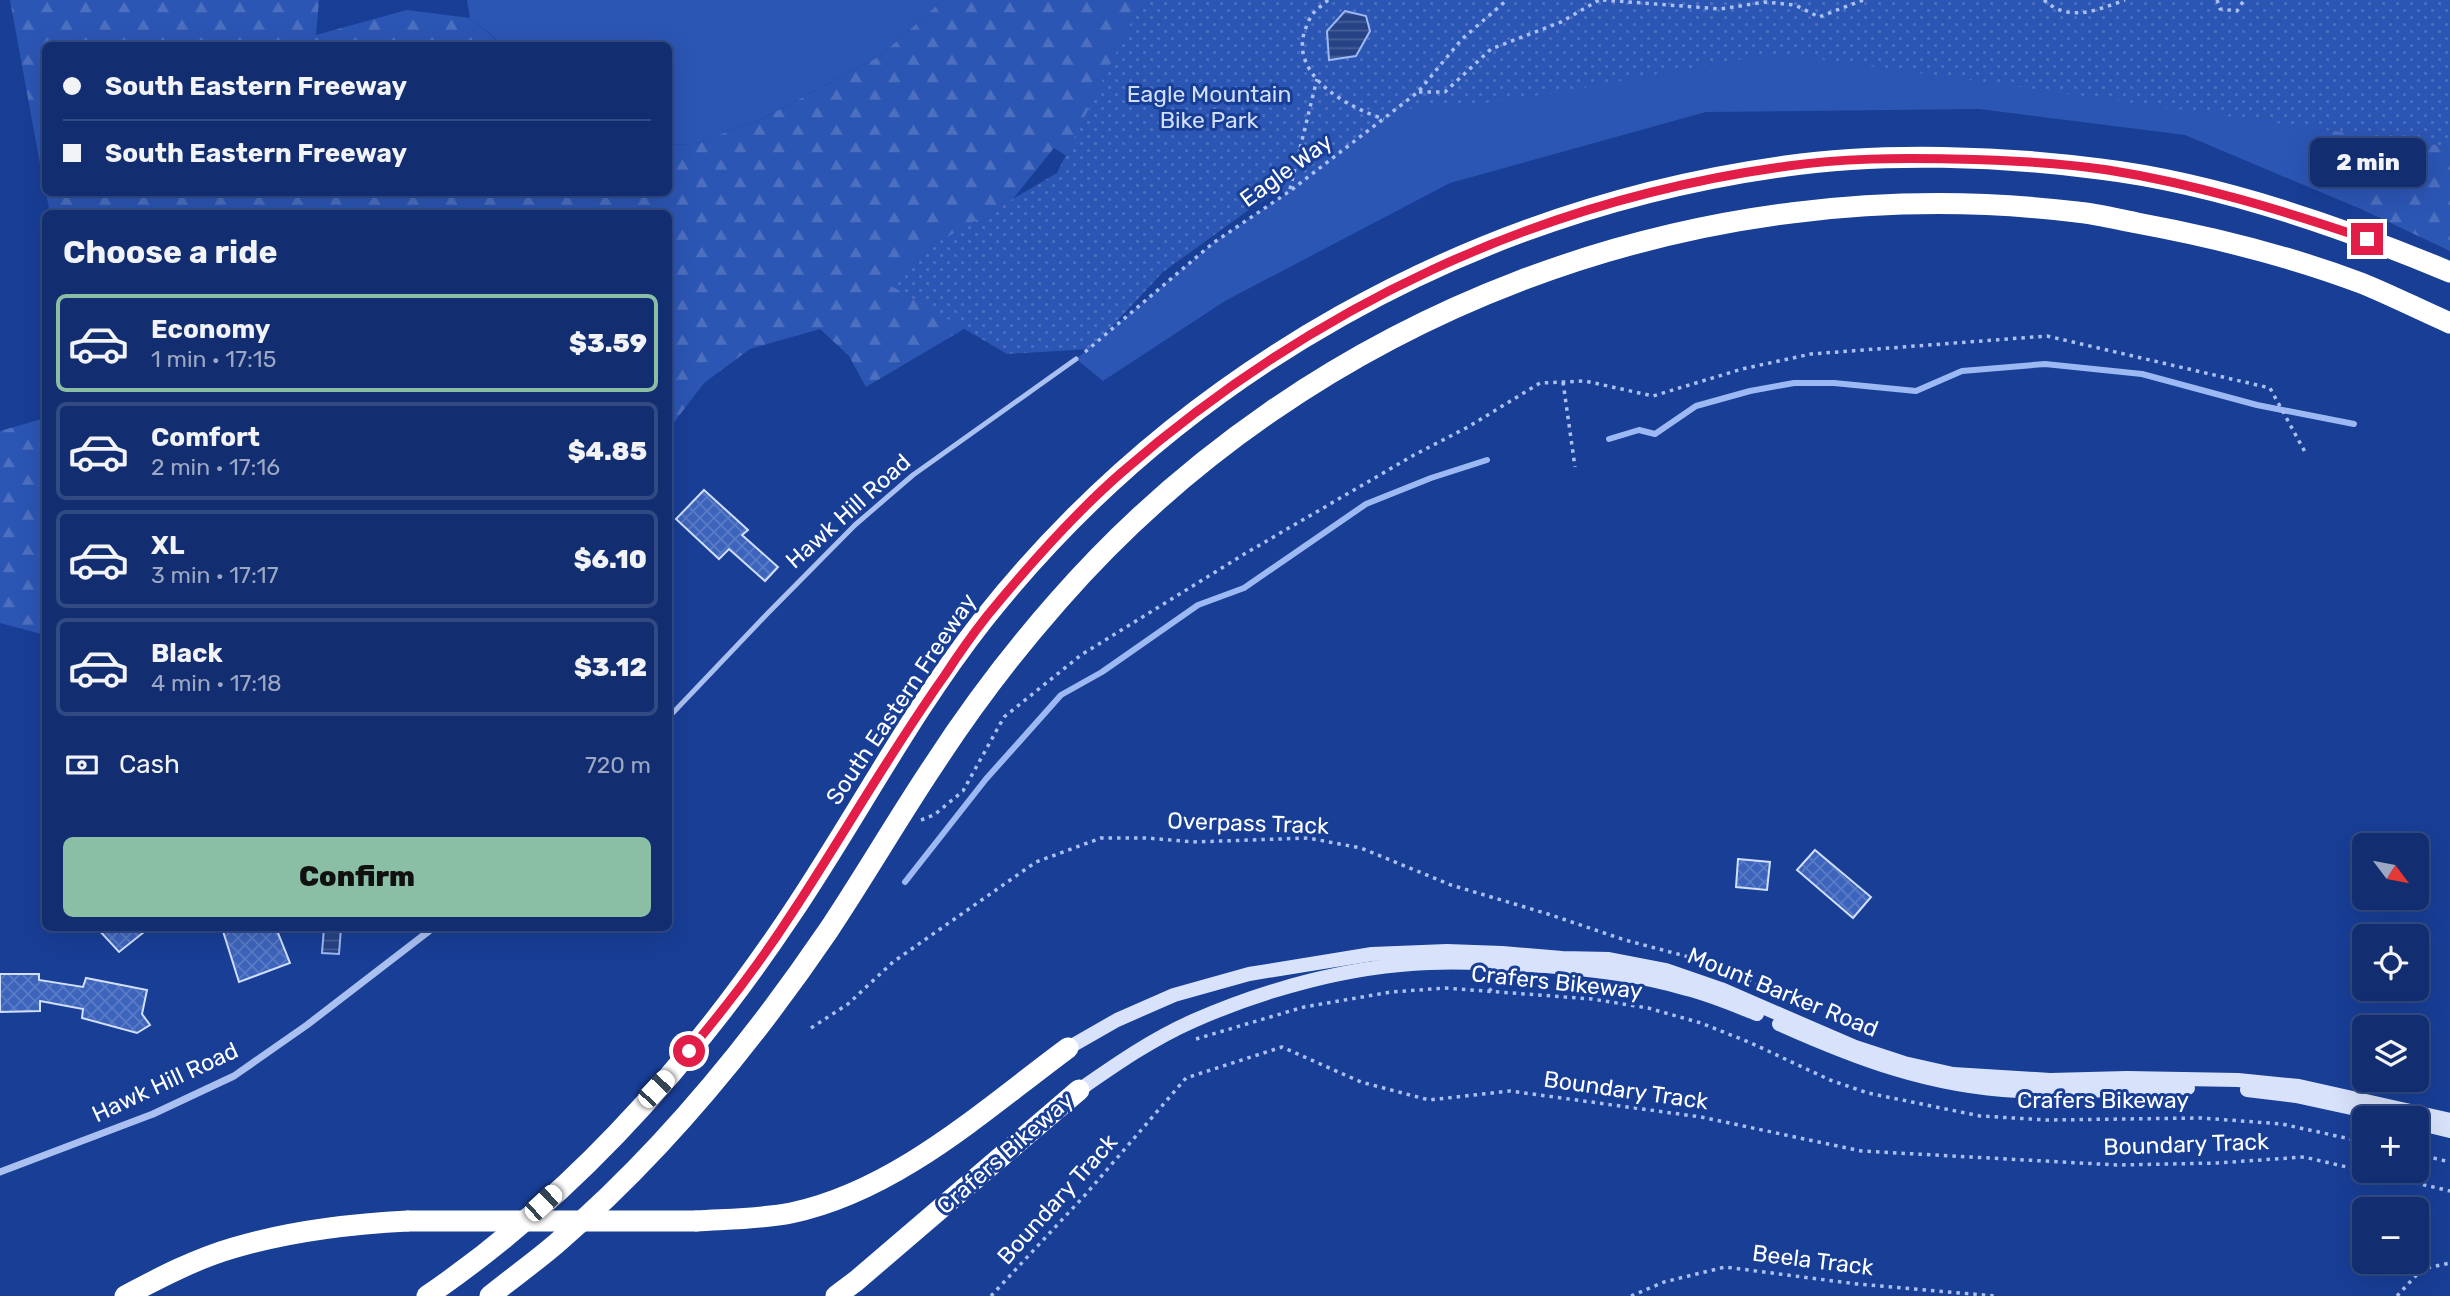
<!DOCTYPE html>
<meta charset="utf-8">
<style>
body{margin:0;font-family:Rubik,sans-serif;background:#1b3675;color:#f1f3f6;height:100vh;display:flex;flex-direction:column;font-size:26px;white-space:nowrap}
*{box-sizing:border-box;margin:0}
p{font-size:23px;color:#9ca8c3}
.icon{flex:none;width:38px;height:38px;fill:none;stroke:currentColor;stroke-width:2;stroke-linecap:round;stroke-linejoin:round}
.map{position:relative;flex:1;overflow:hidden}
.sheet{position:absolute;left:42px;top:210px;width:630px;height:721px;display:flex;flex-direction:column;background:#122e70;border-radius:10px;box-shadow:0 7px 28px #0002,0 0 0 2px #314a83}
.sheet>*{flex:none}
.banner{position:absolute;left:42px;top:42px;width:630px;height:154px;border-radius:10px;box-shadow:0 7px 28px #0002,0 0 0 2px #314a83;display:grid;align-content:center;height:154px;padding:0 21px;background:#122e70}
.needle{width:46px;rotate:122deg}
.buttons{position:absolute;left:2352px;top:833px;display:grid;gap:14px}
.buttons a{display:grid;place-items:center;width:77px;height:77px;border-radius:10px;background:#122e70;box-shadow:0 7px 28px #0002,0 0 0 2px #314a83;font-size:35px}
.end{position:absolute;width:32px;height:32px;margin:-16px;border:9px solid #e11d48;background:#fff;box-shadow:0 0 0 4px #fff}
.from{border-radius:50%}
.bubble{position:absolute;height:49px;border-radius:10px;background:#122e70;box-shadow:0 7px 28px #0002,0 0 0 2px #314a83;font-size:23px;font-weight:800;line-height:49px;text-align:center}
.car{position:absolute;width:21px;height:42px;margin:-21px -10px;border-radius:9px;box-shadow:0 0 5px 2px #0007;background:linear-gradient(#fff 24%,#345 0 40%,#fff 0 76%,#345 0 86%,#fff 0)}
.banner b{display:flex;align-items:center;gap:24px;height:66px;font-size:26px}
.banner b+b{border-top:2px solid #314a83}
.banner i{width:18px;height:18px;background:#f1f3f6}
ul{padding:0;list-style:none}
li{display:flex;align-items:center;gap:21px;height:98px;margin:0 14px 10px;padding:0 7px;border:4px solid #314a83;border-radius:10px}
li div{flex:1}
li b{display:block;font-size:26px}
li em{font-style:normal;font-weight:800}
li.on{border-color:#8abfa5}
li>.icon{width:63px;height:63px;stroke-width:1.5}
h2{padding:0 21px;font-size:32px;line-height:84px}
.pay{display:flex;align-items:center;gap:18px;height:77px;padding:0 21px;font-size:26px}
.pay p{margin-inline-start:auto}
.primary-button{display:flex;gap:14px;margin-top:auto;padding:14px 21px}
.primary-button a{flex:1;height:80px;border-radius:10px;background:#8abfa5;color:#111;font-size:28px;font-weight:800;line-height:80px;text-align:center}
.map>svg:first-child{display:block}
</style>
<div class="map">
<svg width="2450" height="1296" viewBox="0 0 2450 1296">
<defs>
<pattern id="forest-firs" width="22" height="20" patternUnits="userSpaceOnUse" patternTransform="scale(1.75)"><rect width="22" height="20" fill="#2c56b4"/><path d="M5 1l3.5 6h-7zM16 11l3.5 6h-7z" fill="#4c6fbf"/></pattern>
<pattern id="park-dots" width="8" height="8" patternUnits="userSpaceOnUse" patternTransform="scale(1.75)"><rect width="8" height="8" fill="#2c56b4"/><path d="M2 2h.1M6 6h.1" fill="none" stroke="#4c6fbf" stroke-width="1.8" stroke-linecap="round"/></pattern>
<pattern id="water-rules" width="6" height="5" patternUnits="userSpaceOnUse" patternTransform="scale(1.75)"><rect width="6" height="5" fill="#274385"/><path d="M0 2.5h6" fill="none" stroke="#475f97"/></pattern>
<pattern id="building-cross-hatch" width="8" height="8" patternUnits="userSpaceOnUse" patternTransform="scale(1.75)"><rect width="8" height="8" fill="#3d64bc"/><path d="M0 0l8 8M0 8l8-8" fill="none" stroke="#5a7bc6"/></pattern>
</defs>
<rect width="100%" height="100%" fill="#183e96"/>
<!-- grass -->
<g fill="#2c56b4">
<path d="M 467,0 L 943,0 L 880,56 L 762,119 L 694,144 L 669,145 L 668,46 L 503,45 L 470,18 Z"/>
<path d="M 2261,0 L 2333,167 L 2363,210 L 2185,135 L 1979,109 L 1706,112 L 1450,183 L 1225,301 L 1103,381 L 1076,359 L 1213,243 L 1288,192 L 1250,194 L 1317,79 Z"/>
</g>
<!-- forest -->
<g fill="url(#forest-firs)">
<path d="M 10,0 L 319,0 L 316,35 L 407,10 L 470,18 L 502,45 L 46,46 L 45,191 Z"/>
<path d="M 943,0 L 1386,0 L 1135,199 L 1054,148 L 978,242 L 964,329 L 866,387 L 849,356 L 820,329 L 750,349 L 704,383 L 669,429 L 668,214 L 50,214 L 46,193 L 668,192 L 669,145 L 694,144 L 762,119 L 880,56 Z"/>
<path d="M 2450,0 L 2450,251 L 2363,210 L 2296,116 Z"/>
<path d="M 45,418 L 46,418 L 45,635 L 0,623 L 0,431 Z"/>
</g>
<!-- park -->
<path fill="url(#park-dots)" d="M 1142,0 L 2450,0 L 2450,147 L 1783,54 L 1735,60 L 1554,93 L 1485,103 L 1404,109 L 1250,209 L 1163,272 L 1091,349 L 1007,354 L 888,284 L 925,250 L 1057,173 Z"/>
<!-- water -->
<g fill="url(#water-rules)" stroke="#9db9f3" stroke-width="2">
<path d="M 1345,11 L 1366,16 L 1370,31 L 1356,56 L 1329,60 L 1327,31 Z"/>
<path d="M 324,928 L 341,928 L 339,954 L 322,953 Z"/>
</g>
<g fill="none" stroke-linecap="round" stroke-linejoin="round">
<!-- stream -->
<g stroke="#9db9f3" stroke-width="6">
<path d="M 1609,439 L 1639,430 L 1655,434 L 1696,406 L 1750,391 L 1794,383 L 1834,383 L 1916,391 L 1962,371 L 2045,364 L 2142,374 L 2257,405 L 2354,424"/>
<path d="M 905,882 L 986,779 L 1061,695 L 1102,672 L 1198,605 L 1244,588 L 1366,504 L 1431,478 L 1487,460"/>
</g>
</g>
<!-- building -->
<g fill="url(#building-cross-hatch)" stroke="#d1dffc" stroke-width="2">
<path d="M 704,490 L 748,530 L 742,535 L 778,567 L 765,581 L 729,549 L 719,559 L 676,519 Z"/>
<path d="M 1815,850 L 1871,897 L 1853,918 L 1797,870 Z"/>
<path d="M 1738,859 L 1770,862 L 1767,890 L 1736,887 Z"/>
<path d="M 97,928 L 149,928 L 119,952 Z"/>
<path d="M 222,928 L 276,928 L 290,963 L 239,982 Z"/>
<path d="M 0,974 L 39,974 L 39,980 L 83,987 L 86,978 L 147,990 L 142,1014 L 150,1025 L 137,1033 L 82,1018 L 83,1009 L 40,1001 L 40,1011 L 0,1012 Z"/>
</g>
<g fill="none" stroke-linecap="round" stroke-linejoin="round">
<!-- path -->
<g stroke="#aac0f1" stroke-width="3.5" stroke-dasharray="3.5 5" stroke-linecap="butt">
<path d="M 1328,0 C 1323,5 1316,9 1312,15 C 1309,19 1307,25 1305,30 C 1289,76 1349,108 1384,119"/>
<path d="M 1603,0 L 1721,9 L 1765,2 L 1795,5 L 1819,17 L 1863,0"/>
<path d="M 2044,0 C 2069,23 2097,10 2125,0"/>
<path d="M 2217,0 L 2220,9 L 2237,11 L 2244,0"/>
<path d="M 1419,92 L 1445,92 L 1491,49 L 1561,22 L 1599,0"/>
<path d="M 1290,189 L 1317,79"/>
<path d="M 1085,352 L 1213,243 L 1290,191 L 1418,92 L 1462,39 L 1507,0"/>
<path d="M 1563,382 L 1575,467"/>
<path d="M 921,820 L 934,815 L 963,791 L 1004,717 L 1081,655 L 1246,553 L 1414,455 L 1468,427 L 1540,383 L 1585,381 L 1653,396 L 1742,369 L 1811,354 L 2047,336 L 2270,388 L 2305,452"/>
<path d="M 1489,991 L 1500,980"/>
<path d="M 811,1028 L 848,1004 L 893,962 L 1036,862 L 1101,838 L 1147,838 L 1193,842 L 1308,838 L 1361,848 L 1451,885 L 1548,914 L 1625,940 L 1719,965 L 1758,985"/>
<path d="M 1196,1039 L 1304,1007 L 1391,992 L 1445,988 L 1592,999 L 1648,1008 L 1701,1023 L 1751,1043 L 1830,1080 L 1868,1093 L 1980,1116 L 2047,1120 L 2201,1118 L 2282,1124 L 2364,1142"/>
<path d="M 2417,1154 L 2450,1162"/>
<path d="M 2365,1171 L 2450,1191"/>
<path d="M 991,1296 L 1086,1194 L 1186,1078 L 1282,1047 L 1361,1082 L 1429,1100 L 1510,1091 L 1701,1117 L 1861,1151 L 2117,1165 L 2217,1163 L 2304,1157 L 2364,1171"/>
<path d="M 1631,1296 L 1664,1282 L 1725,1267 L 1857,1284 L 1995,1296"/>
<path d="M 2397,1296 L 2422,1269 L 2450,1263"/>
</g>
<!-- lane -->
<path stroke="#aac0f1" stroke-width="5" d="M 668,718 L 768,613 L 855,525 L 913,475 L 1076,359"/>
<!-- street -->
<path stroke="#aac0f1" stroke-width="7" d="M 0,1172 L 153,1114 L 234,1076 L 307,1025 L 433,928"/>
<!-- secondary -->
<g stroke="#d8e3fb" stroke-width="14">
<path d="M 1779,1024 C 1857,1059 1931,1087 2018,1091 C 2075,1093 2132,1088 2188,1088"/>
<path d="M 1068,1048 L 1117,1020 L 1174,995 L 1249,974 L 1372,954 L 1447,951 L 1502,953 L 1562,958 L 1609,959 L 1666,970 L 1721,989 L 1855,1047 L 1904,1063 L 1953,1074 L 2050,1080 L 2127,1078 L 2238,1080 L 2299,1086 L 2450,1120"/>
<path d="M 1079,1090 C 1115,1065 1152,1039 1193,1021 C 1266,989 1349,966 1429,963 C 1468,961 1507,964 1546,966 C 1594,970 1641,975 1687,989 C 1711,995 1734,1005 1757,1014"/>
<path d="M 2247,1090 L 2296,1096 L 2365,1111"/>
<path d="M 2417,1123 L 2450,1131"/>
</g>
<!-- highway -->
<g stroke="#fff" stroke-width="21">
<path d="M 696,1221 C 728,1219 760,1219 791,1213 C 896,1191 984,1110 1068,1048"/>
<path d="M 125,1296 C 159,1278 195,1259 233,1248 C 290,1231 349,1224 408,1221"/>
<path d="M 427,1296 C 572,1197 693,1061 790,916 C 856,818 910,713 983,620 C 1180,371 1473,209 1786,166 C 1883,152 2003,156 2100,169 C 2217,183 2342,227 2450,272"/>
<path d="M 490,1296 C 512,1278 535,1262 557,1243 C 661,1154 751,1044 828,931 C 864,877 897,820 933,766 C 970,709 1013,652 1058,601 C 1311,312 1697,166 2077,212 C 2097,214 2117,219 2137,223 C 2213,237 2289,256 2361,283 C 2391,295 2420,310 2450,323"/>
<path d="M 836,1296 L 856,1281 L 1079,1090"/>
</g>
<!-- highway-bridge -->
<path stroke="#fff" stroke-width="21" d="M 408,1221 L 696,1221"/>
</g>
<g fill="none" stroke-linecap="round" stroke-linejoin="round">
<!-- route -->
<path stroke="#e11d48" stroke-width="9" d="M 689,1051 C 727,1006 762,960 794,910 C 845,832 891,751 945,675 C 958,655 972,635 987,616 C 1028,566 1072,516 1121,473 C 1312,307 1536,200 1788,166 C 1842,158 1898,158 1953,159 C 2004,160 2057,162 2108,170 C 2196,184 2282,210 2367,239"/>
</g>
<g text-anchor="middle" stroke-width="6" stroke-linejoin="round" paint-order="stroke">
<!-- park labels -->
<g font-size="23" fill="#d1dffc" stroke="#183e96">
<text x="1209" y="102">Eagle Mountain<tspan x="1209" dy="26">Bike Park</tspan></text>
</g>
<!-- street labels -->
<g font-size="23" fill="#fff" stroke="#183e96">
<text transform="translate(1286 170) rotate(-36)" y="8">Eagle Way</text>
<text transform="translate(848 511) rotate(-42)" y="8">Hawk Hill Road</text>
<text transform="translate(901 699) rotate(-56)" y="8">South Eastern Freeway</text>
<text transform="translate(1248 823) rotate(2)" y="8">Overpass Track</text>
<text transform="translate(1557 982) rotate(6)" y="8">Crafers Bikeway</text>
<text transform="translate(1783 992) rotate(22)" y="8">Mount Barker Road</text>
<text transform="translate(165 1082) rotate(-25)" y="8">Hawk Hill Road</text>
<text transform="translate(1626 1090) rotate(8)" y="8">Boundary Track</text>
<text x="2103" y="1108">Crafers Bikeway</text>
<text transform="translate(2186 1144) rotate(-2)" y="8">Boundary Track</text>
<text transform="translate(1005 1153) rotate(-41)" y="8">Crafers Bikeway</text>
<text transform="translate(1057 1199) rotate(-48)" y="8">Boundary Track</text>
<text transform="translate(1813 1260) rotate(7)" y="8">Beela Track</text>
</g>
</g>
</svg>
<div class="buttons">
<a><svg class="needle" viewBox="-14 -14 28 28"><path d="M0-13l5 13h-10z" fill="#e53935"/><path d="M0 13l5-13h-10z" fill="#9ca8c3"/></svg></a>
<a><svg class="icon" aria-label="locate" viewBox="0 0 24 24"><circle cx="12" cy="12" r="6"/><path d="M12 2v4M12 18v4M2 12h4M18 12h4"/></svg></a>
<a><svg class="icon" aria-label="layers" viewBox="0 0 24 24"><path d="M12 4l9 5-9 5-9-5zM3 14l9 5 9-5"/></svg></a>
<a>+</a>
<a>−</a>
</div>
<i class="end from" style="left:689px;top:1051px"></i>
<i class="end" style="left:2367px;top:239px"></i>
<div class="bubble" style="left:2310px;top:138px;width:116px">2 min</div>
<i class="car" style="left:656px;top:1089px;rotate:43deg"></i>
<i class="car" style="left:543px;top:1203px;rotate:47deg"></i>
<div class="banner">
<b><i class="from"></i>South Eastern Freeway</b>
<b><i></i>South Eastern Freeway</b>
</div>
<section class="sheet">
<h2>Choose a ride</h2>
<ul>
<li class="on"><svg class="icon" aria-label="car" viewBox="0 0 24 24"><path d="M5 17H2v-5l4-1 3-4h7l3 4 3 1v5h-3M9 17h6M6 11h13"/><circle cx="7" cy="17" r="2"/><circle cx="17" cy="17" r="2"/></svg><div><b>Economy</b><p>1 min · 17:15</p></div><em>$3.59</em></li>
<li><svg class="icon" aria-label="car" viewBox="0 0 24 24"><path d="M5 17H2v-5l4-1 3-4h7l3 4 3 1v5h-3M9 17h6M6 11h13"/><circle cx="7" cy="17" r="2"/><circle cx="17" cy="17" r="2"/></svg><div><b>Comfort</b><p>2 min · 17:16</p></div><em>$4.85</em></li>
<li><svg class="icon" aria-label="car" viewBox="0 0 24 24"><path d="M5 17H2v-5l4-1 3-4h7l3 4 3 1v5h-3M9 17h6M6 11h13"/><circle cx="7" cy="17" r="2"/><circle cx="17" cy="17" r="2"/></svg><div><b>XL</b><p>3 min · 17:17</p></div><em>$6.10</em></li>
<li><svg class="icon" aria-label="car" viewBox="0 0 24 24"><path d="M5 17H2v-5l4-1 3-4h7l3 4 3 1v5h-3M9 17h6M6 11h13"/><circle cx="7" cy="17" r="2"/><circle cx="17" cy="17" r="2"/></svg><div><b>Black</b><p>4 min · 17:18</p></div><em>$3.12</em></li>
</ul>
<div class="pay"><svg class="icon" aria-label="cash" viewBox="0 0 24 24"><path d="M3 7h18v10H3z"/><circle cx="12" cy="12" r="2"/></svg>Cash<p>720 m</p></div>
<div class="primary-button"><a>Confirm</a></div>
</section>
</div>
